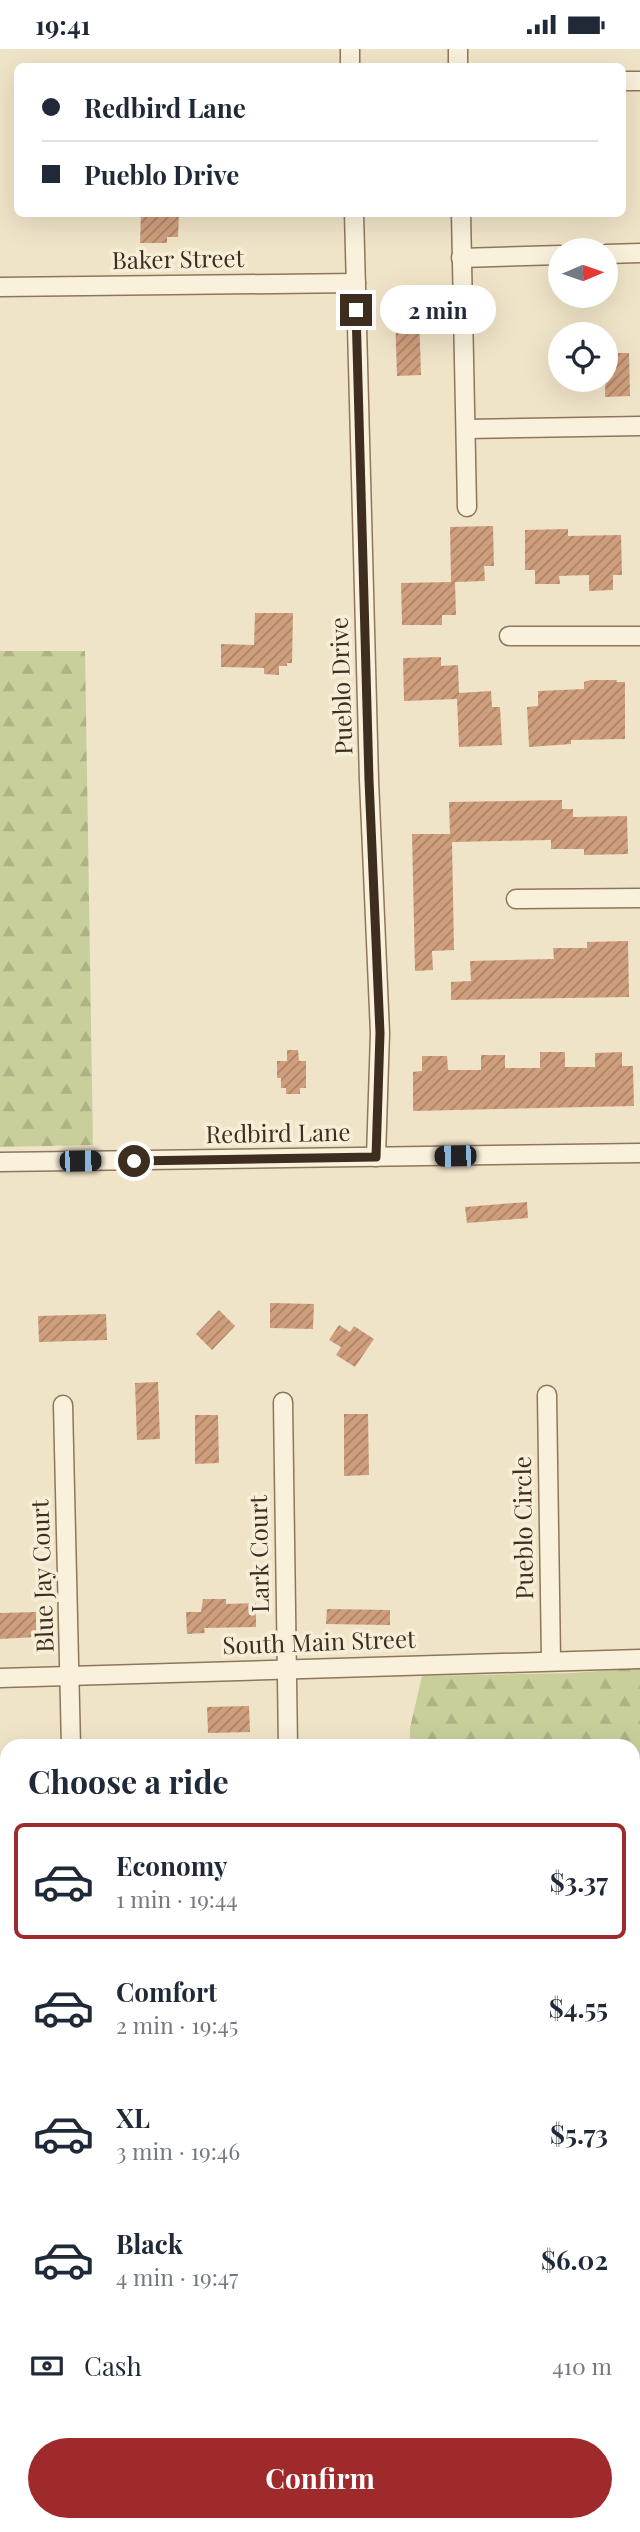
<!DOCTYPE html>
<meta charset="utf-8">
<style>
body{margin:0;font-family:"Playfair Display",serif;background:#f2f2f3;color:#1f2937;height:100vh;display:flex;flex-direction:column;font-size:26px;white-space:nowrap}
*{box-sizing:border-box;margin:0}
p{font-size:23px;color:#747a83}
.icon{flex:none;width:38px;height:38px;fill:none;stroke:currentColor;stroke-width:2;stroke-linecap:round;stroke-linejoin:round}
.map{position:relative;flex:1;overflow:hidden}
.details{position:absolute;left:0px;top:1690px;width:640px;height:793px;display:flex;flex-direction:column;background:#fff;border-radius:21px 21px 0 0;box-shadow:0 7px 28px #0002}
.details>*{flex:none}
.banner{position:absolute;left:14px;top:14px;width:612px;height:154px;border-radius:10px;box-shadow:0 7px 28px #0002;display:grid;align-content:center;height:154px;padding:0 28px;background:#fff}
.needle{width:46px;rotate:88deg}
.buttons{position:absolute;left:548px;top:189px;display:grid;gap:14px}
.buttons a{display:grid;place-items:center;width:70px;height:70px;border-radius:50%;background:#fff;box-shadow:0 7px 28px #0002;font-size:35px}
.end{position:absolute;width:32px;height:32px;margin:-16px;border:9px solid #3d2e20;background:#fff;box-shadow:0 0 0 4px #fff}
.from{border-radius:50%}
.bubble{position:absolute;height:49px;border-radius:24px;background:#fff;box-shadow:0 7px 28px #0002;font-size:23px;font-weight:700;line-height:49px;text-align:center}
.car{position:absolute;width:21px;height:42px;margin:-21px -10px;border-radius:9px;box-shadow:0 0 5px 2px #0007;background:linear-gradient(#222 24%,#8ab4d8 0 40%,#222 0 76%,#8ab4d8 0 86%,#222 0)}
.banner b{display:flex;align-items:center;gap:24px;height:66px;font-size:26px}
.banner b+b{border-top:2px solid #e0e1e3}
.banner i{width:18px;height:18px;background:#1f2937}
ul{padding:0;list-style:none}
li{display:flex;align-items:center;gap:21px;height:116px;margin:0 14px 10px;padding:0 14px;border:4px solid transparent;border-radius:10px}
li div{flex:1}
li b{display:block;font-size:26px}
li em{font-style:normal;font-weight:700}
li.current{border-color:#9e2a2b}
li>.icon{width:63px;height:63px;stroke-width:1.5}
h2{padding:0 28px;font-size:32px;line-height:84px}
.pay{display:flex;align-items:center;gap:18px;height:77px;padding:0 28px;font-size:26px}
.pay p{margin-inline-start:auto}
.button{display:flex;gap:14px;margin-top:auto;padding:14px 28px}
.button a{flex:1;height:80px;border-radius:42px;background:#9e2a2b;color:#fff;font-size:28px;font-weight:700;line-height:80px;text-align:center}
.status{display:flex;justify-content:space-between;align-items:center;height:49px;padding:0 35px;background:#fff;direction:ltr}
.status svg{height:19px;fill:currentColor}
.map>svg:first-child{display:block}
</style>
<div class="status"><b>19:41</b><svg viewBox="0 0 49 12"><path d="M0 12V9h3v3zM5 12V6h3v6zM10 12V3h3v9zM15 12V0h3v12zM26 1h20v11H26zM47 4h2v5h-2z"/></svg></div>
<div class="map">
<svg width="640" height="2483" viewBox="0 0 640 2483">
<defs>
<pattern id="grass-tufts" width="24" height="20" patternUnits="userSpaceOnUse" patternTransform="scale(1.75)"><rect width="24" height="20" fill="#c9cf9b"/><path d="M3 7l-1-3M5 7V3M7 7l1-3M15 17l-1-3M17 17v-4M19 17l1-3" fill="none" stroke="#aeb285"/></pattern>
<pattern id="forest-firs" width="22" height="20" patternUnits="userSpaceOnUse" patternTransform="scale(1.75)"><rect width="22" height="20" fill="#c9cf9b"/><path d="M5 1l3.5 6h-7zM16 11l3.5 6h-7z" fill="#aeb285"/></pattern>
<pattern id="building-hatch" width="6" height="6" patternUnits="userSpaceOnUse" patternTransform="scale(1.75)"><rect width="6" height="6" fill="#cf9f7d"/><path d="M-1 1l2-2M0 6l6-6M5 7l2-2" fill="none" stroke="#a98266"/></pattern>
</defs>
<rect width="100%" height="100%" fill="#f0e4c8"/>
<!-- grass -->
<path fill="url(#grass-tufts)" d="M 7,2365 L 7,2476 L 408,2476 L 408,2483 L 0,2483 L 0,2375 Z"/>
<!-- forest -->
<g fill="url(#forest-firs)">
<path d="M 0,602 L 85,602 L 93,1096 L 0,1098 Z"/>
<path d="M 640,1619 L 640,1944 L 634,1944 L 634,1698 L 410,1697 L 410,1679 L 422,1627 L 573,1624 Z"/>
<path d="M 0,1971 L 7,1978 L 7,2365 L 0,2375 Z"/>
</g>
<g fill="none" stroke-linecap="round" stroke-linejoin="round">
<!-- stream -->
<g stroke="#6f938a" stroke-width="5">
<path d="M 634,2085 L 640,2084"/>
<path d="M 0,2204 L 7,2204"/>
<path d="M 451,2476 L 451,2483"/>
</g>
</g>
<!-- building -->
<g fill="url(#building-hatch)">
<path d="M 141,164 L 179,164 L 178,188 L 167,188 L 167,194 L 140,194 Z"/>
<path d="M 419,264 L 421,326 L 397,327 L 395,265 Z"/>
<path d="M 606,304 L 629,304 L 630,347 L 605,348 Z"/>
<path d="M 493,477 L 494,517 L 484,517 L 485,532 L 455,533 L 456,566 L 442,566 L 442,576 L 402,576 L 401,534 L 451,533 L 450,478 Z"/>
<path d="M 568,480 L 568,487 L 621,486 L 622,526 L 613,526 L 613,541 L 589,542 L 589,526 L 559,527 L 560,535 L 535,535 L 535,521 L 525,521 L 525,481 Z"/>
<path d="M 255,564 L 293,564 L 292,614 L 287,614 L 287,617 L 279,617 L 279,626 L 264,625 L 264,619 L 221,618 L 221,595 L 254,596 Z"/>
<path d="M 441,608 L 441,617 L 458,616 L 459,644 L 491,642 L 492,658 L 500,658 L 502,696 L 459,698 L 457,650 L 404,652 L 403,609 Z"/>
<path d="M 591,631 L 617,631 L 616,633 L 625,633 L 625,690 L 571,691 L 571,695 L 529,698 L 527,658 L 538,657 L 538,642 L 584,640 L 584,633 Z"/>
<path d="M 562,751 L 562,760 L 573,760 L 573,768 L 627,767 L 628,805 L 584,806 L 584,800 L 551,800 L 551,791 L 452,793 L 454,901 L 432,902 L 433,921 L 415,922 L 412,785 L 450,785 L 449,753 Z"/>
<path d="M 628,892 L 629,948 L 451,951 L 451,933 L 471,932 L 470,912 L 554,910 L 553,899 L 587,899 L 587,893 Z"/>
<path d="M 287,1001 L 298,1001 L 299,1012 L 306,1012 L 306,1039 L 300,1039 L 300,1045 L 286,1045 L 286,1039 L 281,1039 L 281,1029 L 277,1029 L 277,1012 L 287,1012 Z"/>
<path d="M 540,1003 L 565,1003 L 565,1018 L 595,1018 L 595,1004 L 622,1003 L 622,1017 L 633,1017 L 634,1057 L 413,1062 L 413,1023 L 422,1022 L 422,1007 L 447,1007 L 448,1021 L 481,1021 L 481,1006 L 505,1006 L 505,1019 L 540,1019 Z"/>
<path d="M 527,1153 L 528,1169 L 467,1174 L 465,1158 Z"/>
<path d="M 270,1254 L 314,1255 L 313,1280 L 270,1279 Z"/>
<path d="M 219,1261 L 235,1277 L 212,1301 L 196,1285 Z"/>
<path d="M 106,1265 L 107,1291 L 39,1293 L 38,1267 Z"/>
<path d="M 339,1276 L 350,1283 L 354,1277 L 374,1290 L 355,1318 L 336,1306 L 341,1298 L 329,1291 Z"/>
<path d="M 158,1333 L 160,1390 L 137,1391 L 135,1334 Z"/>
<path d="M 344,1365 L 368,1365 L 369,1426 L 344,1427 Z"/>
<path d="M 195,1366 L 218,1366 L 219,1414 L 195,1415 Z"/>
<path d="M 203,1550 L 226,1550 L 226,1555 L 256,1554 L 256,1578 L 204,1579 L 205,1584 L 187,1585 L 186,1563 L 201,1563 Z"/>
<path d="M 327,1560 L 390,1561 L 390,1576 L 326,1575 Z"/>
<path d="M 36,1563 L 36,1588 L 0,1590 L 0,1564 Z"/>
<path d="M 249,1657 L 250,1683 L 208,1684 L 207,1658 Z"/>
</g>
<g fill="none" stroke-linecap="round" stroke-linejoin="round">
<!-- minor casing -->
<g stroke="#8d765c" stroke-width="21">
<g id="minor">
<path d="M 350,0 L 350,18"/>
<path d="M 458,0 L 458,18"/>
<path d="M 623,32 L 640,32"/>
<path d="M 354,164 L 369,731 L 380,984 L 376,1108"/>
<path d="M 461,164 L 467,458"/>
<path d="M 606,205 L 640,204"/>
<path d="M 461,209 L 560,206"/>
<path d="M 0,238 L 356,234"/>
<path d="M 467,380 L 640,377"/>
<path d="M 509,587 L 640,587"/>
<path d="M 516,850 L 640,849"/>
<path d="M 0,1113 L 640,1104"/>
<path d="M 547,1346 L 551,1611"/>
<path d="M 283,1353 L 288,1698"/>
<path d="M 63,1356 L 71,1698"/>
<path d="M 0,1629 L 640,1610"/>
</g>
</g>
<!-- minor -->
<use href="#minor" stroke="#faf1dc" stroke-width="18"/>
</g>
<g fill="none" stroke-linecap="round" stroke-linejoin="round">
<!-- route -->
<path stroke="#3d2e20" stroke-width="9" d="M 134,1112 L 376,1108 L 380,984 L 369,731 L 356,261"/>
</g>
<g text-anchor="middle" stroke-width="7" stroke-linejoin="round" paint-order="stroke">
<!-- street labels -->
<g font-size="24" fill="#3d2e20" stroke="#f7eed8">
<text transform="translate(178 211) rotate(-1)" y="8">Baker Street</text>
<text transform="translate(342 637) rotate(-92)" y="8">Pueblo Drive</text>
<text transform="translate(278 1085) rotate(-1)" y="8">Redbird Lane</text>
<text transform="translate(524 1479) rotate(-91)" y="8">Pueblo Circle</text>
<text transform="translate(260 1505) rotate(-91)" y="8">Lark Court</text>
<text transform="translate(43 1527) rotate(-92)" y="8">Blue Jay Court</text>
<text transform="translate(319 1594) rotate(-2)" y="8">South Main Street</text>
</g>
</g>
</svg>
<div class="buttons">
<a><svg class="needle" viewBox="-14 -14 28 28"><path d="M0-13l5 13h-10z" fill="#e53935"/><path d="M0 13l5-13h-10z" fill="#747a83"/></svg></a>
<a><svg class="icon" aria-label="locate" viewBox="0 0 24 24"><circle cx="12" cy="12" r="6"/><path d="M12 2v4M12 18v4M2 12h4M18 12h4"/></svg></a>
</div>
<i class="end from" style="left:134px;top:1112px"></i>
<i class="end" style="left:356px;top:261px"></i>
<div class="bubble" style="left:380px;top:236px;width:116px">2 min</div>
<i class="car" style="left:455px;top:1107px;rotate:269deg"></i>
<i class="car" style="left:80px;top:1112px;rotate:89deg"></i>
<div class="banner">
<b><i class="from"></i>Redbird Lane</b>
<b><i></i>Pueblo Drive</b>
</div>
<section class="details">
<h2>Choose a ride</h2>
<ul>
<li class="current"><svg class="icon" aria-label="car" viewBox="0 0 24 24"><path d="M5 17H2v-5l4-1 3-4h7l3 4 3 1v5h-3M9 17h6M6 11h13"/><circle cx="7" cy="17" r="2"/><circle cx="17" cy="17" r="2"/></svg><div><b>Economy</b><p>1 min · 19:44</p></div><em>$3.37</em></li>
<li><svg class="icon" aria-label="car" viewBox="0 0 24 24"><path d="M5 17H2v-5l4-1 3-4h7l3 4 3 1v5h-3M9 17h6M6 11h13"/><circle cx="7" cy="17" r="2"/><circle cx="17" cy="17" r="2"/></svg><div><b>Comfort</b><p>2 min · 19:45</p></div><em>$4.55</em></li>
<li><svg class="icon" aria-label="car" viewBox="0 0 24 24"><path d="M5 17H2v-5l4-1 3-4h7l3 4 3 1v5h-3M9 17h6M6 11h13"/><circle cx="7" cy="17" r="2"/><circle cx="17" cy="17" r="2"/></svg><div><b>XL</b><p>3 min · 19:46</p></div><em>$5.73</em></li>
<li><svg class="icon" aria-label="car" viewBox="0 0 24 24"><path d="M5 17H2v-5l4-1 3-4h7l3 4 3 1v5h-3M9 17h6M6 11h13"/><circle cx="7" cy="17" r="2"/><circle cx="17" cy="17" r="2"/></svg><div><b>Black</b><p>4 min · 19:47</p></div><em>$6.02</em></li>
</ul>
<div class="pay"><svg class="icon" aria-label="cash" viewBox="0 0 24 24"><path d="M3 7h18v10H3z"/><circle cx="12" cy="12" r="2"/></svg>Cash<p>410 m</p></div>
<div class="button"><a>Confirm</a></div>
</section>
</div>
